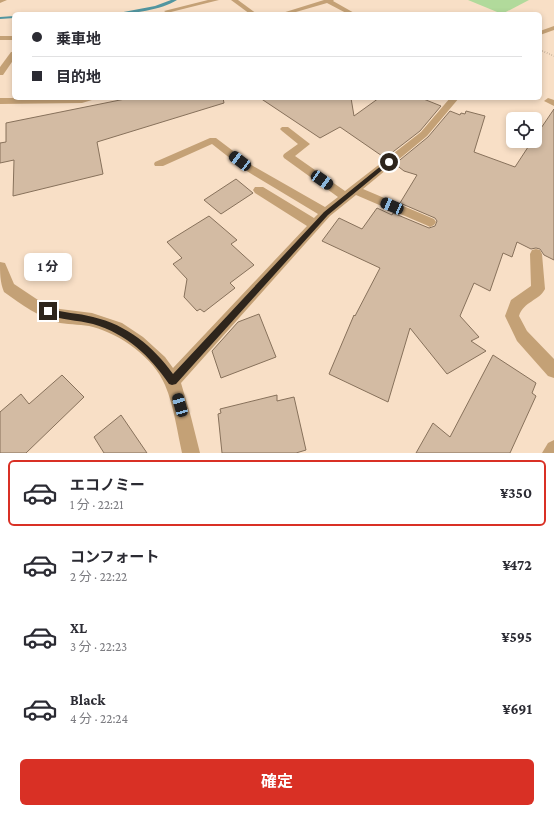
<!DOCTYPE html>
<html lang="ja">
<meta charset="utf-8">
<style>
body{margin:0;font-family:"Crimson Pro","Noto Sans JP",serif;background:#f7f7f7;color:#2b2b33;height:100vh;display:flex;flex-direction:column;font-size:15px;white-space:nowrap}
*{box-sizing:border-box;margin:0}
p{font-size:13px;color:#7c7c81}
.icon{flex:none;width:22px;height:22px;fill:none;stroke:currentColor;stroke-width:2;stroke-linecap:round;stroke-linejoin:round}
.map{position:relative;height:453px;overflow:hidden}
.side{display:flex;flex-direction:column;background:#fff;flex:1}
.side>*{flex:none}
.guide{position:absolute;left:12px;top:12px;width:530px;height:88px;border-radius:6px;box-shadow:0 2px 6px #0003;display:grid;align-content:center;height:88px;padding:0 20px;background:#fff}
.tools{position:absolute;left:506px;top:112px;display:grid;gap:8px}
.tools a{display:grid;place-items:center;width:36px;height:36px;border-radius:6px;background:#fff;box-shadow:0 2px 6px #0003;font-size:20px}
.end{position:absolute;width:18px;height:18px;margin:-9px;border:5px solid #2e251c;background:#fff;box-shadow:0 0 0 2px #fff}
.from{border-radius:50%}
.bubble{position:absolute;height:28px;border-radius:6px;background:#fff;box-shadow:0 2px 6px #0003;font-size:13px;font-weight:700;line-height:28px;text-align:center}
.car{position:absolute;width:12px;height:24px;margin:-12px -6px;border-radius:5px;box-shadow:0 0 3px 1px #0007;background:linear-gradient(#222 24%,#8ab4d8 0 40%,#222 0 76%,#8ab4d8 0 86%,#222 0)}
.guide b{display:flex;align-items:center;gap:14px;height:38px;font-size:15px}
.guide b+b{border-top:1px solid #e1e1e2}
.guide i{width:10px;height:10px;background:#2b2b33}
ul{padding:7px 0 0;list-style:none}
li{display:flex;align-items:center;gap:12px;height:66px;margin:0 8px 6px;padding:0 12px;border:2px solid transparent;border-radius:6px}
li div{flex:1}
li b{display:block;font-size:15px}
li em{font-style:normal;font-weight:700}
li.selected{border-color:#d93025}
li>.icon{width:36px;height:36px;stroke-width:1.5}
.primary-button{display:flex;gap:8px;margin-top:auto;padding:8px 20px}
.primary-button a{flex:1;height:46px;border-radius:6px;background:#d93025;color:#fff;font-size:16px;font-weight:700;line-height:46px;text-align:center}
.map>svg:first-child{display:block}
</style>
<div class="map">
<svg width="554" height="453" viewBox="0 0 554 453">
<rect width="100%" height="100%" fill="#f8dfc6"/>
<!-- green -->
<path fill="#b1da9b" d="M 468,0 L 529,0 L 502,14 Z"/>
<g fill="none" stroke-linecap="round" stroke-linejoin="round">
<!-- stream -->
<g fill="#5296a0" fill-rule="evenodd">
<path d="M 171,0 L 177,0 C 161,10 132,14 113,14 L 155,6 Z"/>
<path d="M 14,16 L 14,18 L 0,19 L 0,17 Z"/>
</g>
</g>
<!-- building -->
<g fill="#d3bba3" stroke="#87715b">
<path d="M 130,98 L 223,98 L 224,103 L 97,142 L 103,174 L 13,196 L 14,160 L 0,163 L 0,143 L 6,142 L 6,123 Z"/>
<path d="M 260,98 L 351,98 L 354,116 L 379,98 L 421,98 L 441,106 L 420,131 L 385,158 L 340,127 L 320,138 Z"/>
<path d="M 554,109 L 554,260 L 544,255 L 540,249 L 536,248 L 531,249 L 517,242 L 512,257 L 503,253 L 490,291 L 474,283 L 460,316 L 479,337 L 471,341 L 486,351 L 447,374 L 410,328 L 388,402 L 329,374 L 354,315 L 355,316 L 380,268 L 322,241 L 339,218 L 362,229 L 377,208 L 392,215 L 393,213 L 429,228 L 435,226 L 437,221 L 435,218 L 400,203 L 417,175 L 404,171 L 395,164 L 428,137 L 450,111 L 460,115 L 461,113 L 465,114 L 466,111 L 485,116 L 474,152 L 515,167 L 532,141 L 535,141 L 535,137 Z"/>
<path d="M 236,179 L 253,193 L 221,214 L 204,200 Z"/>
<path d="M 209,216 L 237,240 L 231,244 L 254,265 L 230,283 L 235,288 L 204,312 L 200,309 L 197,311 L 184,297 L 187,279 L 173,264 L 182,258 L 167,242 Z"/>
<path d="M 259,314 L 276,357 L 221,378 L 212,351 L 238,322 Z"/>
<path d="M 493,355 L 536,383 L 532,393 L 536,396 L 510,453 L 416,453 L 433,423 L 450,437 Z"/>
<path d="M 62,375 L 84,397 L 26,453 L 0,453 L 0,412 L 21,394 L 29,404 Z"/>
<path d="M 277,395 L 277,401 L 294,397 L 306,450 L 296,453 L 222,453 L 218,414 L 221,413 L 220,409 Z"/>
<path d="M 121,415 L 147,453 L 104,453 L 94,437 Z"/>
</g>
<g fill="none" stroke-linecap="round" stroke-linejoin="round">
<!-- path -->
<path stroke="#988775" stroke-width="1.5" stroke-dasharray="0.5 2" stroke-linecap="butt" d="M 540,50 L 554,56"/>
<!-- minor -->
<g fill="#c4a176" fill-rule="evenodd">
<path d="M 0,0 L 7,0 L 0,3 Z"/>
<path d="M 208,0 L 219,0 L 167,13 L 164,11 Z"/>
<path d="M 231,0 L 238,0 L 257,14 L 250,14 Z"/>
<path d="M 324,0 L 334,0 L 333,1 L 356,14 L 348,14 L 327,3 L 289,14 L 279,14 Z"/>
<path d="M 554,26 L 554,30 L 540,35 L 540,31 Z"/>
<rect x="0" y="36" width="14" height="4"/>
<path d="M 11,52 L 14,52 L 14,59 L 3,75 L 0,75 L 0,67 Z"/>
<path d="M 0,98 L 93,98 L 92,100 L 82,103 L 0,104 Z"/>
<path d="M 450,98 L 459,98 L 427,136 L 363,189 L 434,219 L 436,222 L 434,225 L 430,227 L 426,225 L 356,195 L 330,216 L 181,383 L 191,417 L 200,453 L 182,453 C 177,431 174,406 165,385 C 154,358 120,334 93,327 C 83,324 71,325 60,323 C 39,317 22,305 4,292 C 0,282 0,273 0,262 L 5,263 L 14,284 L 41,302 L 60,309 L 92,313 L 122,323 L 143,337 L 165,357 L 173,368 L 307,226 L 255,193 L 253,190 L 255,187 L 263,187 L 314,218 L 318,214 L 245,170 L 212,144 L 163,166 L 155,166 L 154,164 L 155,162 L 210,138 L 216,138 L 253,166 L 325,207 L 338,197 L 284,158 L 283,156 L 284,154 L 298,144 L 282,131 L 280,129 L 282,127 L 288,127 L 310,144 L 295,156 L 345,191 L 421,132 Z"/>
<path d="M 548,98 L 554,100 L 554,106 L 544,101 Z"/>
<path d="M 536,249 L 540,250 L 542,254 L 545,289 C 539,301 524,301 519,316 L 527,331 L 554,359 L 554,378 L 548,376 L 517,341 L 505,316 L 511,300 L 531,286 L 530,254 L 532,250 Z"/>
<path d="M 554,440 L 554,453 L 542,453 L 548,443 Z"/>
</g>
</g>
<!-- route -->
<path fill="#2e251c" d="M 387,161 L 392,162 L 328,215 L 176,384 L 172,385 L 169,384 C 150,356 127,334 93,324 C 77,320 61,320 45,314 L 44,311 L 48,308 C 63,313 78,313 93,317 C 127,325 153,346 173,374 L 324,212 Z"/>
</svg>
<div class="tools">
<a><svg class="icon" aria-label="locate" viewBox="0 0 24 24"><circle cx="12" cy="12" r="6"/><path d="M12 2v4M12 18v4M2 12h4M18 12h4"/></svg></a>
</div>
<i class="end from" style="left:389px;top:162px"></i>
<i class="end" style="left:48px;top:311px"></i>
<div class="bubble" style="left:24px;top:253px;width:48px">1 分</div>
<i class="car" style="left:240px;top:161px;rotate:307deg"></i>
<i class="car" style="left:322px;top:180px;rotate:125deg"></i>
<i class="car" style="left:392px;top:206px;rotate:293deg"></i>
<i class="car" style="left:180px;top:405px;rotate:344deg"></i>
<div class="guide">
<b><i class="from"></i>乗車地</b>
<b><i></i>目的地</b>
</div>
</div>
<section class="side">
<ul>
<li class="selected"><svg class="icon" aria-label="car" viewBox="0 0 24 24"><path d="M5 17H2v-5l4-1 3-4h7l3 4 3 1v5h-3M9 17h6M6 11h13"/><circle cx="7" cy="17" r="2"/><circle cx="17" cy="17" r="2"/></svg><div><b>エコノミー</b><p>1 分 · 22:21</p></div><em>¥350</em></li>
<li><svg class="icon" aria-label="car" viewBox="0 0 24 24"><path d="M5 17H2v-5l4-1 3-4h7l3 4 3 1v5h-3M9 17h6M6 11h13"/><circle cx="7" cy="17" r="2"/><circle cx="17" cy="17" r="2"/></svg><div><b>コンフォート</b><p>2 分 · 22:22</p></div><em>¥472</em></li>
<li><svg class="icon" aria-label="car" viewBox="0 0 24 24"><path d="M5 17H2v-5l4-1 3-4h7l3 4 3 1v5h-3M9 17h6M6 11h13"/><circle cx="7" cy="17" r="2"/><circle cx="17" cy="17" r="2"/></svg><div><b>XL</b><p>3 分 · 22:23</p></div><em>¥595</em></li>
<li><svg class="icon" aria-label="car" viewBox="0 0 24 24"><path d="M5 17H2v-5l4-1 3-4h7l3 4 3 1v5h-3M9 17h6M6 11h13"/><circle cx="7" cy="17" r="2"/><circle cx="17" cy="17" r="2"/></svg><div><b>Black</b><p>4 分 · 22:24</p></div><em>¥691</em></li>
</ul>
<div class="primary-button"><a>確定</a></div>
</section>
